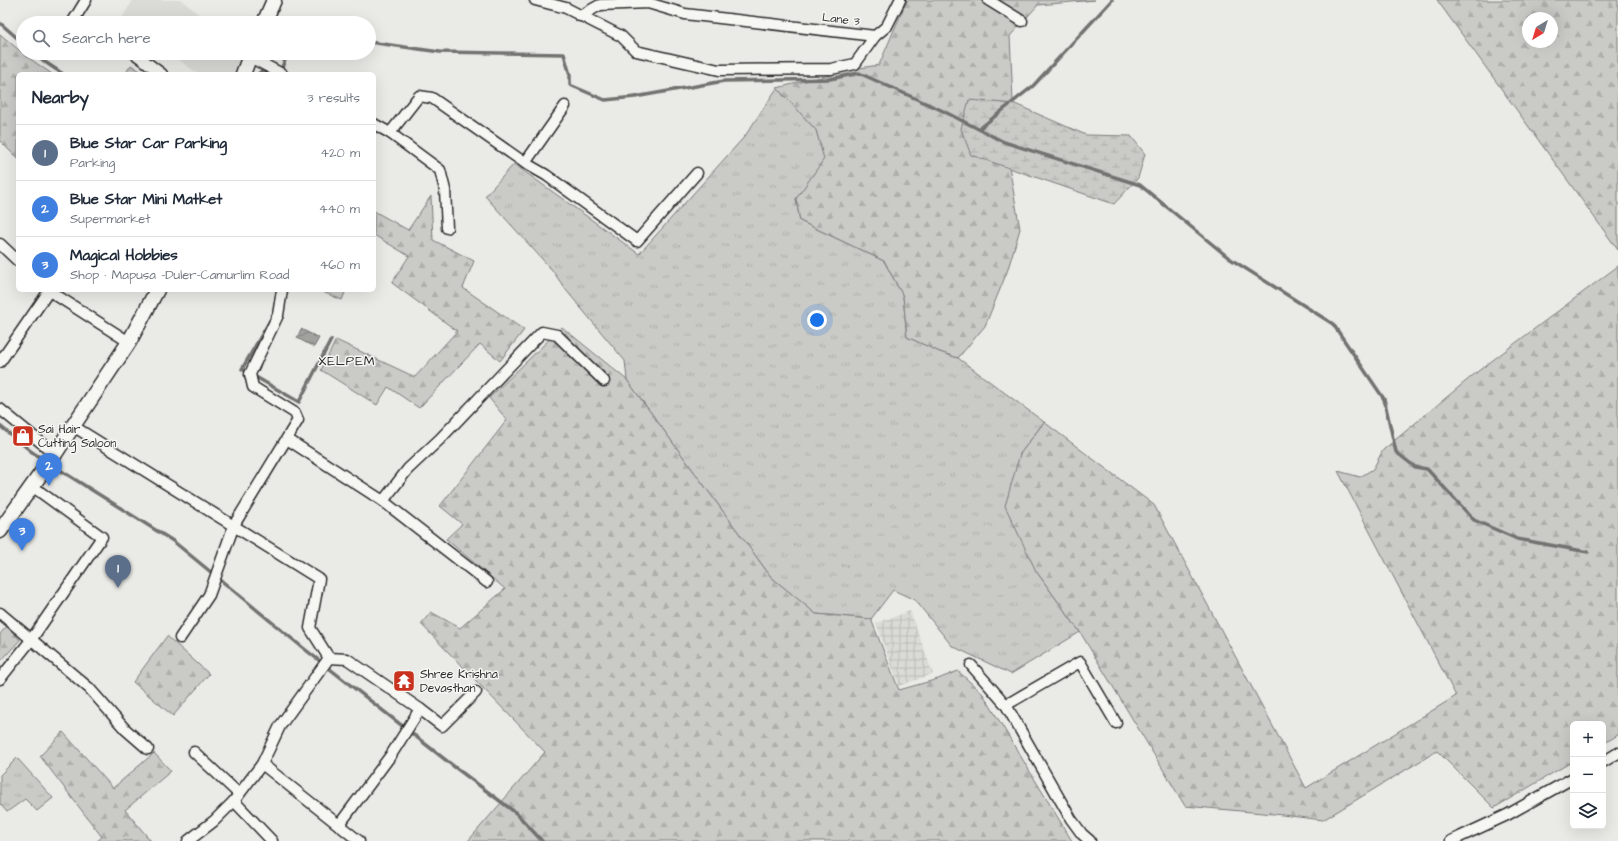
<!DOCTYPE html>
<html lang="en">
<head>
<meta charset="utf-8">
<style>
  body { margin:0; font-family:"Architects Daughter",sans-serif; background:#f6f6f7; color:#1f2937 }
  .controls { position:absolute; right:12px; bottom:12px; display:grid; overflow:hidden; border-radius:6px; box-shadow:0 4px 16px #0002 }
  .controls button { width:36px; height:36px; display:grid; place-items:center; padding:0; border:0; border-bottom:1px solid #e0e1e3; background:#fff; color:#1f2937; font:20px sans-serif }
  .compass { position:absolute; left:1522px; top:12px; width:36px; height:36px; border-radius:50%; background:#fff; box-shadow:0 4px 16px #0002; rotate:218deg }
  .you { position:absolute; left:817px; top:320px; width:14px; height:14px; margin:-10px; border:3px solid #fff; border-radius:50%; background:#1a73e8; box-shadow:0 0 0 6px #1a73e833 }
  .badge { display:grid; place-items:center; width:26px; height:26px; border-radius:50%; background:#2563eb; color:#fff; font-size:13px; font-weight:700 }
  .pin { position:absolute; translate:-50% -33px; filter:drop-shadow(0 1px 2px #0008) }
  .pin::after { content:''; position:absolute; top:21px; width:14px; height:12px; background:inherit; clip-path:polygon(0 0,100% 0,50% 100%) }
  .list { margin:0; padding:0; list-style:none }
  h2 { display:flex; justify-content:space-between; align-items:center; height:52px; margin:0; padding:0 16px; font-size:17px }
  h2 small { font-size:13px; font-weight:400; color:#747a83 }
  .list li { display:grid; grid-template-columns:26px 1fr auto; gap:12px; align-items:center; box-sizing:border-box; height:56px; padding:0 16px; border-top:1px solid #e0e1e3 }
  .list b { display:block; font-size:15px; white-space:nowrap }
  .list p { margin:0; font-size:13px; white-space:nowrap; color:#747a83 }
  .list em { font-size:13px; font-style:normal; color:#747a83 }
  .icon { flex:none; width:22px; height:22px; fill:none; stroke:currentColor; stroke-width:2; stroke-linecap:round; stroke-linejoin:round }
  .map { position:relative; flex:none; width:1618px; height:841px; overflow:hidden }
  .search { position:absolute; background:#fff; box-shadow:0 4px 16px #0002; left:16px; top:16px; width:360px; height:44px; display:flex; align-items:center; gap:10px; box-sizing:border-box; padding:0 14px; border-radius:22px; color:#747a83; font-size:15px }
  .panel { position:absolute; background:#fff; box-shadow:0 4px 16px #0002; left:16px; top:72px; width:360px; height:220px; border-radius:6px }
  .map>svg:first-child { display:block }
</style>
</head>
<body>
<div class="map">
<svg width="1618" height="841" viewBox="0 0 1618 841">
  <defs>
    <pattern id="industrial-grid" width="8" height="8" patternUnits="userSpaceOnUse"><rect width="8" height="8" fill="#dadad6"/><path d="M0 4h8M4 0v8" fill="none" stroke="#bbbbb8"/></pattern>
    <pattern id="grass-tufts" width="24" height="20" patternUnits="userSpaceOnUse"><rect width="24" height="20" fill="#cacac7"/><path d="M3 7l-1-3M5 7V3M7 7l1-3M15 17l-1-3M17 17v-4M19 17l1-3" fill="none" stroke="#aeaeab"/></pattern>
    <pattern id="forest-firs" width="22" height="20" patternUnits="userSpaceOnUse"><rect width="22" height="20" fill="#cacac7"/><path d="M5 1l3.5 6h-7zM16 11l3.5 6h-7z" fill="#aeaeab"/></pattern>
    <pattern id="wetland-marsh" width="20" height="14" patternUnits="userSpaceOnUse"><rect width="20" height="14" fill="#cacac7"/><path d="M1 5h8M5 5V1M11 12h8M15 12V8" fill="none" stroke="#aeaeab"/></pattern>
    <pattern id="water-waves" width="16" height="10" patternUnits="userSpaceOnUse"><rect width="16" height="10" fill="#a1a19e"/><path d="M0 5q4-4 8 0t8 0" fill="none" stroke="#838381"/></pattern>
  </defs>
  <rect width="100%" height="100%" fill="#eaeae6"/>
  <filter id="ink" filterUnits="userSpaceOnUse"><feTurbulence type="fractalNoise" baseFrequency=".025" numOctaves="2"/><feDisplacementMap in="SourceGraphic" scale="8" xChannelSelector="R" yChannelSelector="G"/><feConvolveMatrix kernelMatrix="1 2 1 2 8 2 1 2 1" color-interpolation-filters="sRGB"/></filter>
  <g filter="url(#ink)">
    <g fill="#dadad6">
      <path d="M133 0H181L210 23H119Z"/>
      <path d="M170 53H245L237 74H198Z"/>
    </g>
    <path fill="url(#industrial-grid)" d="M910 611 933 674 899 686 876 623Z"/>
    <g fill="url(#grass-tufts)" stroke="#7a7a79">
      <path d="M777 88 816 130 825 159 796 199 800 221 884 261 903 296 907 337 940 352 958 358 1044 422 1020 454 1036 571 1080 632 1011 674 952 646 915 600 893 590 871 619 816 614 771 577 627 380 625 361 566 290 552 270 485 196 514 164 639 254 745 136Z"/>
      <path d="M17 758 53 798 37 811 25 799 7 812 0 804V775Z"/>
    </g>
    <g fill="url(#forest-firs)" stroke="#7a7a79" fill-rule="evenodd">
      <path d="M907 0H1095L1038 5 1010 36 1014 124 1009 166 1020 229 1007 272 985 326 958 358 940 352 907 337 903 296 884 261 800 221 796 199 824 159 816 130 777 88 853 69 879 65Z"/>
      <path d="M1437 0H1618V250ZM1528 18H1552V42H1528Z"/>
      <path d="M0 34 26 56 52 74H18V159L0 141Z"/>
      <path d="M431 196 433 240 474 261 463 288 524 330 500 361 480 344 419 408 388 387 377 405 321 370 336 340 415 377 457 331 392 283 409 256 374 235V211L408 230Z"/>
      <path d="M1618 266V735L1603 744V724H1573V761L1494 808 1437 751 1323 820 1274 814 1185 806 1080 632 1036 571 1005 506 1020 454 1044 422 1154 505 1306 788 1456 696 1338 471 1360 477 1373 469 1383 450 1477 372Z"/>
      <path d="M318 290H346L342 300Z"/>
      <path d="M562 327 627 380 771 577 816 614 871 619 899 690 938 679 958 671 983 694 1072 841H468L545 752 421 624 431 612 460 628 505 589 446 539 462 524 440 506 507 420 489 398Z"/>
      <path d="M7 626 20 640 0 662V634Z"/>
      <path d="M167 636 209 674 173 716 133 682Z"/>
      <path d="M63 732 113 788 154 753 171 771 125 810 151 841H97L102 837 40 756Z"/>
    </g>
    <g fill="url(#wetland-marsh)" stroke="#7a7a79">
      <path d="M131 65 145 74H125Z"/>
      <path d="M969 100 1015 104 1086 135 1131 136 1145 154 1138 178 1114 204 971 155 961 129Z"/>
    </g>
    <path fill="url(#water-waves)" stroke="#727270" d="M301 329 319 338 314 347 297 338Z"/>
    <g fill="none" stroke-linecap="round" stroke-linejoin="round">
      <g stroke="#727270" stroke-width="3.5">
        <path d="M0 23 23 43"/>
        <path d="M369 42 440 52 564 54 570 75V85L605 100 635 97 724 81 830 79 859 73 941 110 1004 142 1140 185 1229 258 1333 324 1384 399 1396 452 1415 467 1427 469 1474 520 1517 539 1588 552"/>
        <path d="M35 53 45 62 63 74"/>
        <path d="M280 72 288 53"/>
        <path d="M258 74 262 71 270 74"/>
        <path d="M979 129 1033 86 1112 0"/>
        <path d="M272 317 242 369 299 402 331 340"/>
        <path d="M0 426 32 452 47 462"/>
        <path d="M52 465 173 541 302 647 452 765 516 813 542 841"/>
      </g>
      <g stroke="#2b2b2b" stroke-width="13">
        <g id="minor">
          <path d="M535 0 566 8 621 36 636 51 719 70 831 69 855 64 875 36 887 26 900 0"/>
          <path d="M988 0 1022 21"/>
          <path d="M580 16 600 5 648 3 685 14 875 36"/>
          <path d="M72 23 86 0"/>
          <path d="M134 53 162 74"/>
          <path d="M250 57 282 74"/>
          <path d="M374 124 390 133 440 170 445 190 447 228"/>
          <path d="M390 133 419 96 432 98 525 163 546 175 637 241 697 173"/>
          <path d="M525 163 565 106"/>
          <path d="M0 244 18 261"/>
          <path d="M48 290 129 342"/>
          <path d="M0 362 49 291"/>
          <path d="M0 409 55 454"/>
          <path d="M73 426 319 579 310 628 329 658 280 726 262 764 234 801 214 821 188 841"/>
          <path d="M287 439 383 501 487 582"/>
          <path d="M383 501 408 469 440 439 542 332 557 335 604 381"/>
          <path d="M0 613 89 688 125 729 148 749"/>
          <path d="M180 638 209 595 234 525 298 420 295 413 253 387 250 374 278 315 282 290"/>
          <path d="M329 658 347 659 420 709 442 726 476 692"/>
          <path d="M971 665 1006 705 1071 819 1082 834 1090 841"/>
          <path d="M0 679 31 640 102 537 32 486"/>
          <path d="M1006 705 1080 662 1116 723"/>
          <path d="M194 752 239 794"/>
          <path d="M1603 762 1618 753"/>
          <path d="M262 764 359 841"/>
          <path d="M234 801 272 841"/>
          <path d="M339 825 391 755 420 709"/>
          <path d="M1451 841 1507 815 1573 778"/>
        </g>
      </g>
      <g stroke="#2b2b2b" stroke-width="17">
        <g id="secondary">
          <path d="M264 23 274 0"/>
          <path d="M243 74 251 53"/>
          <path d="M0 531 55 454 73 426 129 342 157 290"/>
        </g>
      </g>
      <use href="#minor" stroke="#f6f6f2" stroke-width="10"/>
      <use href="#secondary" stroke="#f6f6f2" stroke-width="14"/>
    </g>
  </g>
  <defs>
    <g id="shop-square" transform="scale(1.15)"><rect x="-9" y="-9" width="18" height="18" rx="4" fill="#c8321e" stroke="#f6f6f2"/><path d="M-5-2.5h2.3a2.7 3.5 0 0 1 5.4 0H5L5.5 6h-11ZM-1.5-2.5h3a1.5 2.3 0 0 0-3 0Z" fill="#fff"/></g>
    <g id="temple-square" transform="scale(1.15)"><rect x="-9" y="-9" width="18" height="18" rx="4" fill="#c8321e" stroke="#f6f6f2"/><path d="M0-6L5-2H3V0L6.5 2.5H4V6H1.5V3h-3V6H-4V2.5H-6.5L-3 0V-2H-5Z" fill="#fff"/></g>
  </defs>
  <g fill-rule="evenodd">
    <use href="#shop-square" x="23" y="436"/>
    <use href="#temple-square" x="404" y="681"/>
  </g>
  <g text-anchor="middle" stroke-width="3" stroke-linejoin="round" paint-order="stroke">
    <g font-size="12" fill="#2b2b2b" stroke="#f6f6f2">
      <text transform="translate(841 19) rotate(7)" y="4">Lane 3</text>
    </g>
    <g font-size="12" fill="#2b2b2b" stroke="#f6f6f2" text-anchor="start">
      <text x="38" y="433">Sai Hair<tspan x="38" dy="14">Cutting Saloon</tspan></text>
      <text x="420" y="678">Shree Krishna<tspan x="420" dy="14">Devasthan</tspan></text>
    </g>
    <g font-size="13" letter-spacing="1" fill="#2b2b2b" stroke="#f6f6f2">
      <text x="347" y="365">XELPEM</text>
    </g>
  </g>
</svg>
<div class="controls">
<button>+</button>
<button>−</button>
<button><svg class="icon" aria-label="layers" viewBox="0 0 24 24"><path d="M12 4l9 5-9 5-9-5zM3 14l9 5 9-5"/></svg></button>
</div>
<svg class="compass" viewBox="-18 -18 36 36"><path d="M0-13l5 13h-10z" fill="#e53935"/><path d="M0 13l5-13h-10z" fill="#747a83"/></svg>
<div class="you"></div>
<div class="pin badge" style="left:118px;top:588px;background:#5c6f8a">1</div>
<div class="pin badge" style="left:49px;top:486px;background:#3f7fe0">2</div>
<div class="pin badge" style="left:22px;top:551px;background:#3f7fe0">3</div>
<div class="search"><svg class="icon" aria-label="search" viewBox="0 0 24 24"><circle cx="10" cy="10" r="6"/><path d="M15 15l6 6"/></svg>Search here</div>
<section class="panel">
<h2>Nearby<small>3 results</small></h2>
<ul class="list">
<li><span class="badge" style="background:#5c6f8a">1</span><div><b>Blue Star Car Parking</b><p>Parking</p></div><em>420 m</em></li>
<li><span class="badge" style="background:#3f7fe0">2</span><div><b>Blue Star Mini Matket</b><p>Supermarket</p></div><em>440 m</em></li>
<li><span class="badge" style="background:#3f7fe0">3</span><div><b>Magical Hobbies</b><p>Shop · Mapusa -Duler-Camurlim Road</p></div><em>460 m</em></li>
</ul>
</section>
</div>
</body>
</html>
